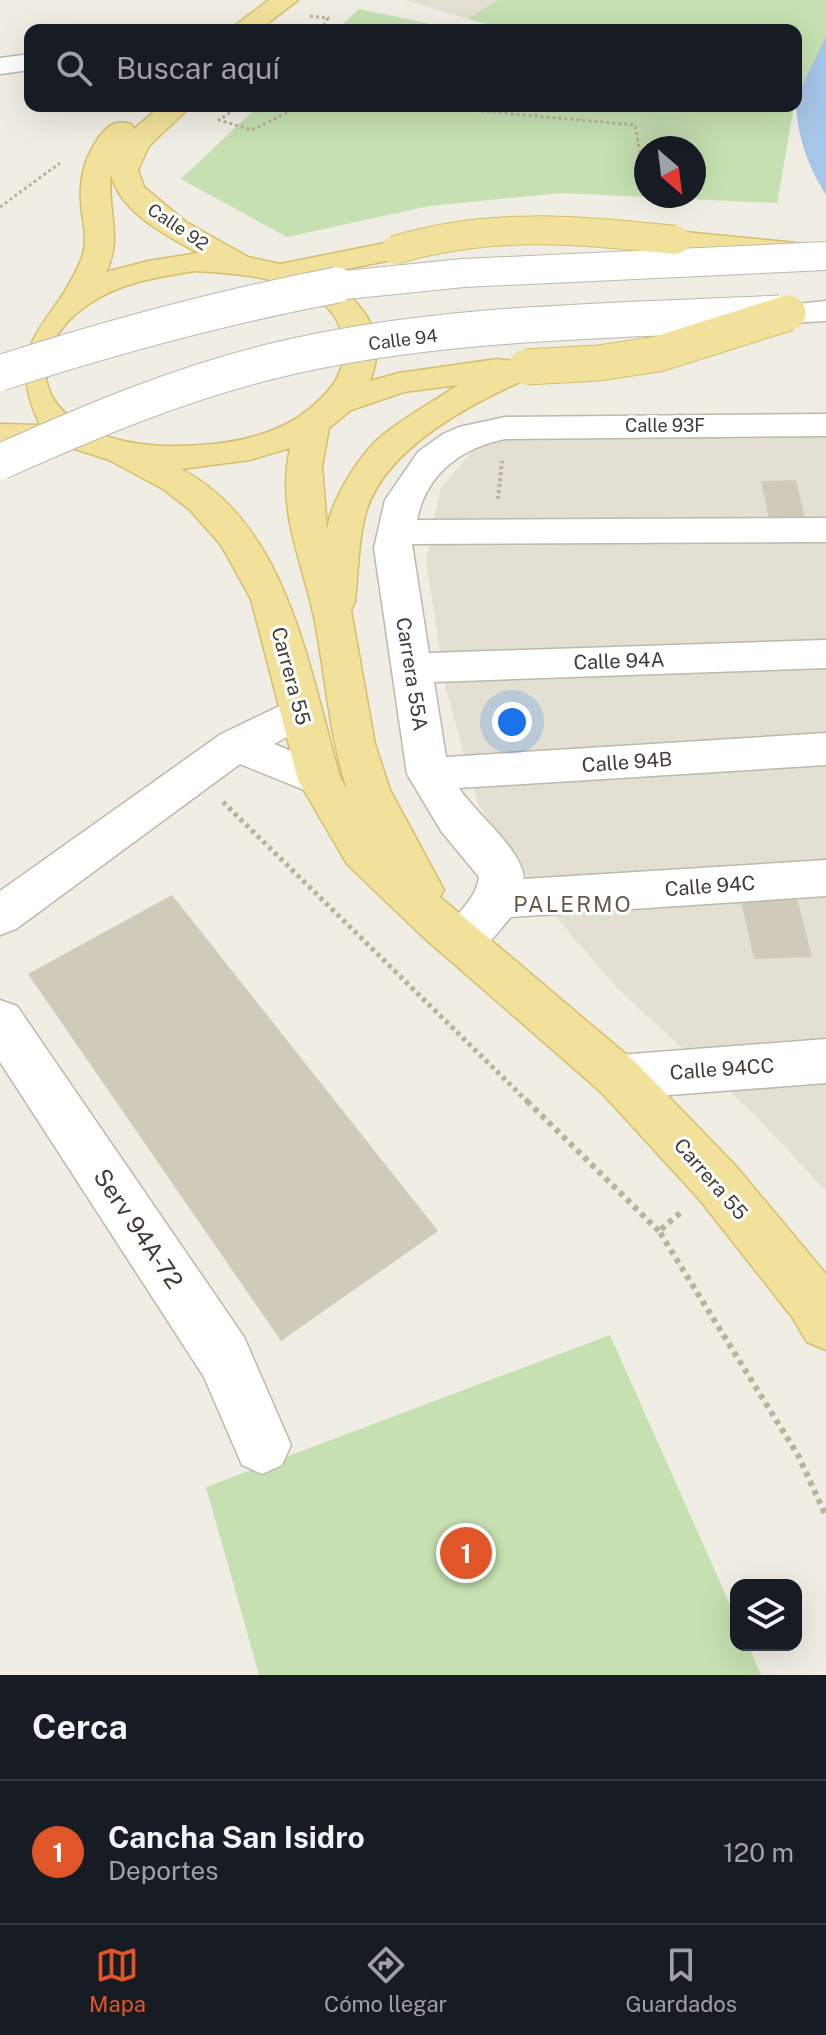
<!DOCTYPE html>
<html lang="es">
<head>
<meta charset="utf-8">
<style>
  body { margin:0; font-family:"Public Sans",sans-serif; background:#242831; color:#f1f3f6 }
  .controls { position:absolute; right:24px; bottom:24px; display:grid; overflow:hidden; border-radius:16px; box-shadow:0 8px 32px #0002 }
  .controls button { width:72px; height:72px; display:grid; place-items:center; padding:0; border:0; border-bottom:2px solid #363941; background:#171b24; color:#f1f3f6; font:40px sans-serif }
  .compass { position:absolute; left:634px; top:136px; width:72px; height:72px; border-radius:50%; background:#171b24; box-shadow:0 8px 32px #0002; rotate:152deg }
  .you { position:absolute; left:512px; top:722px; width:28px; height:28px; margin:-20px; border:6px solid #fff; border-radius:50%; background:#1a73e8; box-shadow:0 0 0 12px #1a73e833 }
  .badge { display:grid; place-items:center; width:52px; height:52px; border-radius:50%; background:#e15629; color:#fff; font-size:26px; font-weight:700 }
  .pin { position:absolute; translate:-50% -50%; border:4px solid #fff; box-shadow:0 2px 8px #0006 }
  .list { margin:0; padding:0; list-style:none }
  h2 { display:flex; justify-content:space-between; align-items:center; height:104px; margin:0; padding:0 32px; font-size:34px }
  h2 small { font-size:26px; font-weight:400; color:#9ea1a6 }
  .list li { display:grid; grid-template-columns:52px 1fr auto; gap:24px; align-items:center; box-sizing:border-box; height:144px; padding:0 32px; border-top:2px solid #363941 }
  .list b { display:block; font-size:30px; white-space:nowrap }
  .list p { margin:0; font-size:26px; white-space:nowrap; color:#9ea1a6 }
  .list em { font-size:26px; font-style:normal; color:#9ea1a6 }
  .icon { flex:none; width:44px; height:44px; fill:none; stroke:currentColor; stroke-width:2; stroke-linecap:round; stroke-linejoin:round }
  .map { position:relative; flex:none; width:826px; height:1675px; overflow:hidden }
  .search { position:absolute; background:#171b24; box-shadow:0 8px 32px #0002; left:24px; right:24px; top:24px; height:88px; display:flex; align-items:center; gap:20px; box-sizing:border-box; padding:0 28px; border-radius:16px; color:#9ea1a6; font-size:30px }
  .sheet { height:248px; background:#171b24 }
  nav { display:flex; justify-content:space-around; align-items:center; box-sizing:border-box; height:112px; border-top:2px solid #363941; background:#171b24; font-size:22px; color:#9ea1a6 }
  nav a { display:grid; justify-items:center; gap:4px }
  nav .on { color:#e15629 }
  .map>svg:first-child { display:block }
</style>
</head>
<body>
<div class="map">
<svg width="826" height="1675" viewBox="0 0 826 1675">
  <rect width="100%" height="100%" fill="#f0ede4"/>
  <g fill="#e3dfd3">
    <path d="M406 0H497L468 19Z"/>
    <path d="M826 418V1191L757 1117 617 988 555 916 478 804 446 689 426 561 440 490 471 452 497 435Z"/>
  </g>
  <g fill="#c6e0b1" fill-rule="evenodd">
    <path d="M497 0H826V36L796 98V30H511L468 19Z"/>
    <path d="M359 9 460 30H337Z"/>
    <path d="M258 106H794L777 203 562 193 429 206 287 237 181 179ZM694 148V196H646V148Z"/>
    <path d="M610 1335 736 1618V1645H748L761 1675H259L206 1487Z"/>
  </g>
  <path fill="#a6c6e7" d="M826 36V195C807 165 796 133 796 98Z"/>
  <g fill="#d0cabb">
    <path d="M796 480 805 518H769L761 481Z"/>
    <path d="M172 895 438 1231 281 1341 28 974Z"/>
    <path d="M797 898 812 957 754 959 741 901Z"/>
  </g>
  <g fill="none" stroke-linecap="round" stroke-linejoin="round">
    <g stroke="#bdb8ab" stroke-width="3">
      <g id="minor">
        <path d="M30 54V70L0 74V58Z"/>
        <path d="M826 301V321L788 323 777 320 772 313 777 306Z"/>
        <path d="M826 414V436L505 439C461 448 426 474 417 520L826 518V542L412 544 429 653 826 640V668L434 682 446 757 826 733V765L459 788C475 813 523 850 524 879L826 860V896L511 917C490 940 479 966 445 955L438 941C450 917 476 903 479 877L441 831 407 774 374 548 385 500 418 452 443 434 459 427 505 417Z"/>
        <path d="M300 696 315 700 321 711 315 722 274 744 334 768 340 780 334 792 319 796 240 764 16 929 0 935V891L221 734Z"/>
        <path d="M0 1000 17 1006 244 1337 291 1445 282 1465 262 1474 242 1465 204 1377 0 1062Z"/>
        <path d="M826 1039V1083L618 1099 601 1092 593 1077 601 1062 618 1055Z"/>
      </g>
    </g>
    <g stroke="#d5bf6d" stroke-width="3">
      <g id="major">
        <path d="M269 0H298L259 30H229Z"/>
        <path d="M161 106H191L149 146 138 170 144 187 186 222 248 257 280 264 395 241 406 243 410 250 406 257 317 275C360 295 390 332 370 381L399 373 497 359C512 363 523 356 538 360L543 367 538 374C478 400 383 446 365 516 358 543 358 574 355 602L351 610 375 744 390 790 444 890 440 897 635 1062 735 1165 826 1274V1350L807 1342 792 1317 699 1199 601 1092 421 935 347 864 298 780 251 599 221 545 190 510 163 489 109 460 72 448 0 446V424L40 425C0 340 54 327 81 260 88 242 84 230 82 212 78 184 83 158 100 136 109 124 116 120 131 124L134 129ZM111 175C121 213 166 235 198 253L148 261 106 272C123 239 107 210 111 175ZM195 271C246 274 338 279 344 344 346 374 330 392 308 410 280 433 238 443 201 445 163 448 124 446 89 429 24 397 38 336 92 302 122 282 159 277 195 271ZM458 385C434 401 407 416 384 434 360 453 331 500 327 530L322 466 329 428 351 410 404 392ZM290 448C276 512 303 561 315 622 326 680 329 732 347 790L340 777C310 673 288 524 181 469L250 460Z"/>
        <path d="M675 231 796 243 807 245 811 252 807 259 796 261 664 246 660 240 664 234Z"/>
      </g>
    </g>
    <g stroke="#bab29b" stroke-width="3" stroke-dasharray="3 3" stroke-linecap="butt">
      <path d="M310 16 328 18 321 30"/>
      <path d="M240 106 219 120 252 130 301 106"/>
      <path d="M427 106 635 125 646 188"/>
      <path d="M0 207 60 163"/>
    </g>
    <path stroke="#bab29b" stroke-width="4" stroke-dasharray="3 3" stroke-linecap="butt" d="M498 499 502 461"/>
    <path stroke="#bab29b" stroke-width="5" stroke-dasharray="4 4" stroke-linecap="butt" d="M223 802 529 1103"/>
    <g stroke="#bab29b" stroke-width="6" stroke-dasharray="5 5" stroke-linecap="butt">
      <path d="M527 1101 659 1231"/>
      <path d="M680 1213 659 1231 799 1457 826 1516"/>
    </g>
    <use href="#minor" fill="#fff" fill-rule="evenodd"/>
    <use href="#major" fill="#f2e19a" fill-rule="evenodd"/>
    <g stroke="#bdb8ab" stroke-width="30" stroke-linecap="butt">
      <path id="minor-bridge-far1" d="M326 287 463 273 826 256"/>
    </g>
    <g stroke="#bdb8ab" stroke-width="37" stroke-linecap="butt">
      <g id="minor-bridge">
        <path d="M0 373C111 337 222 307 337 285"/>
        <path d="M0 462C89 422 178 384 273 361 437 321 612 321 780 313"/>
      </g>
    </g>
    <g stroke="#d5bf6d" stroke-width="30" stroke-linecap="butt">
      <path id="major-bridge-far1" d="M395 250C490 221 578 230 675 240"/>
    </g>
    <g stroke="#d5bf6d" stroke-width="37" stroke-linecap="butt">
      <path id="major-bridge" d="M526 367 599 363 658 354 788 313"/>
    </g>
    <use href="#minor-bridge-far1" stroke="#fff" stroke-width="28"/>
    <use href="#minor-bridge" stroke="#fff" stroke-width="35"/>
    <use href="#major-bridge-far1" stroke="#f2e19a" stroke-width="28"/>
    <use href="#major-bridge" stroke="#f2e19a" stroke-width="35"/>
  </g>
  <g text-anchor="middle" stroke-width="6" stroke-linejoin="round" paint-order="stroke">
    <g font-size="18" fill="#413d35" stroke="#fff">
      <text transform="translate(178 227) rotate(34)" y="6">Calle 92</text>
      <text transform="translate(403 340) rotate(-7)" y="6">Calle 94</text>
      <text x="665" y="432">Calle 93F</text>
    </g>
    <g font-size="20" fill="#413d35" stroke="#fff">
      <text transform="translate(619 661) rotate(-2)" y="7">Calle 94A</text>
      <text transform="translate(412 674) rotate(81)" y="7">Carrera 55A</text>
      <text transform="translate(291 676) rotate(75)" y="7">Carrera 55</text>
      <text transform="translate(627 762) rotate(-4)" y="7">Calle 94B</text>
      <text transform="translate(710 886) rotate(-4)" y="7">Calle 94C</text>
      <text transform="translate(722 1069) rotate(-4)" y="7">Calle 94CC</text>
      <text transform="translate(711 1179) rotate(49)" y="7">Carrera 55</text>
    </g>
    <g font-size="22" letter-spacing="2" fill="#635c4d" stroke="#fff">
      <text x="573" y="912">PALERMO</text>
    </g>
    <g font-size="24" fill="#413d35" stroke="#fff">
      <text transform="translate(138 1229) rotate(56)" y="8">Serv 94A-72</text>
    </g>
  </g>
</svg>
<div class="controls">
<button><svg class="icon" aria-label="layers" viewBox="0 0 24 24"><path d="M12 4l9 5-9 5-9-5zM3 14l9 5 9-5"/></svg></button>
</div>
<svg class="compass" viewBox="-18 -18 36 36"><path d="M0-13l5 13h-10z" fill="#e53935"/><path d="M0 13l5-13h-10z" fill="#9ea1a6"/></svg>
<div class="you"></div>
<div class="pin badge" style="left:466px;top:1553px">1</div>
<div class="search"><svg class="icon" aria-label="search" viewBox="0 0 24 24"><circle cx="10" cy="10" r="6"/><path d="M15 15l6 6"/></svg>Buscar aquí</div>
</div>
<section class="sheet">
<h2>Cerca<small></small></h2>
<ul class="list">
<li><span class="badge">1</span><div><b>Cancha San Isidro</b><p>Deportes</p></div><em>120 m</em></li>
</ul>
</section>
<nav>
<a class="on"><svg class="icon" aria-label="map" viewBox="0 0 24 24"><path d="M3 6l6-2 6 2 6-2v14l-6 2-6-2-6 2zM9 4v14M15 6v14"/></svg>Mapa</a>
<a><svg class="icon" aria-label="directions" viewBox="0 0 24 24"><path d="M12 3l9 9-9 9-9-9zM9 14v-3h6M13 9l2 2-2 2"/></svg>Cómo llegar</a>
<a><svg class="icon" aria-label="saved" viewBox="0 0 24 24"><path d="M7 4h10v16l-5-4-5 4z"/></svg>Guardados</a>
</nav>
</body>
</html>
